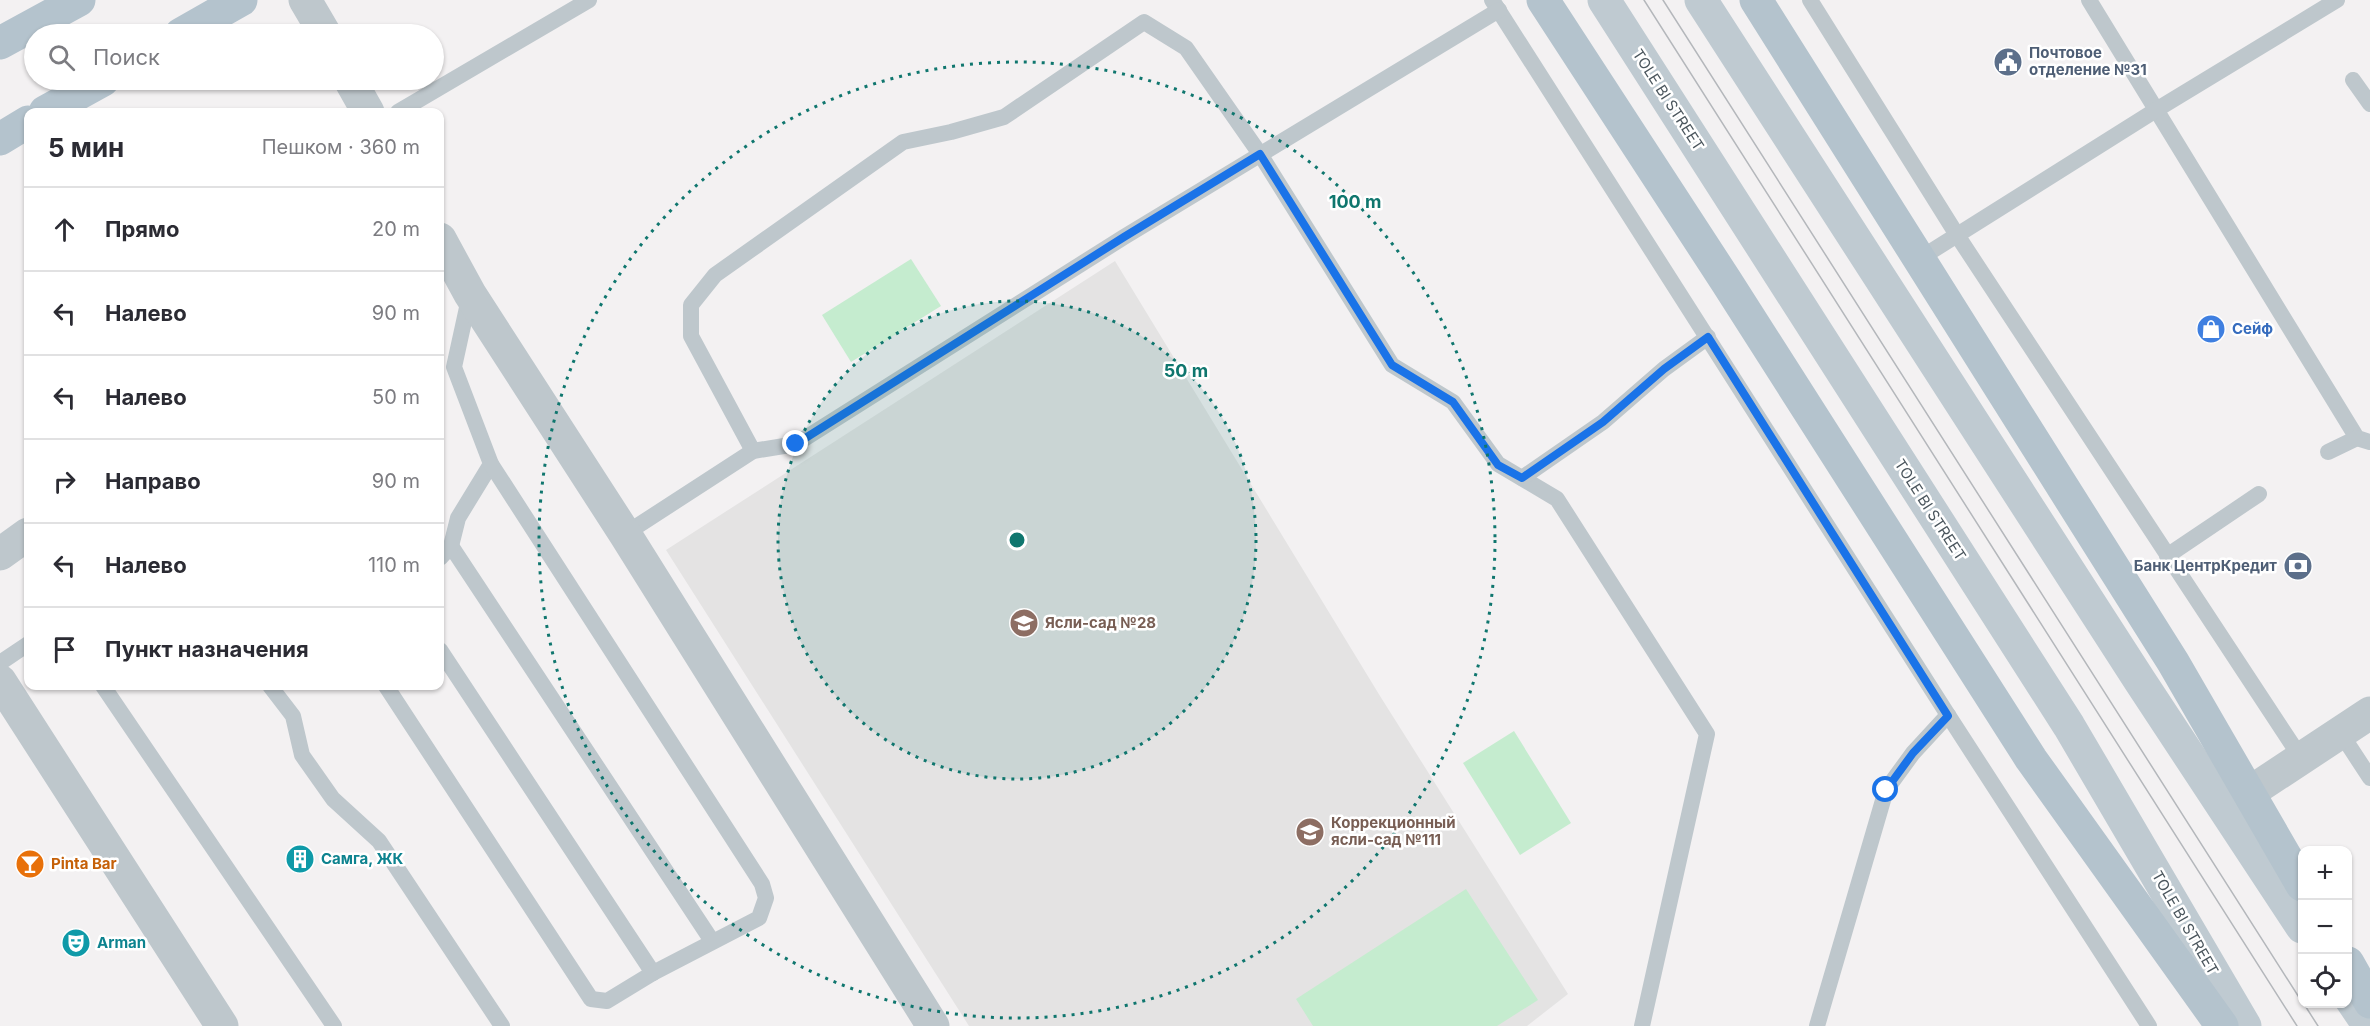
<!DOCTYPE html>
<html lang="ru">
<head>
<meta charset="utf-8">
<style>
  body { margin:0; font-family:Inter,sans-serif; background:#f7f7f7; color:#2b2b33 }
  .controls { position:absolute; right:18px; bottom:18px; display:grid; overflow:hidden; border-radius:12px; box-shadow:0 2px 4px #0004 }
  .controls button { width:54px; height:54px; display:grid; place-items:center; padding:0; border:0; border-bottom:2px solid #e1e1e2; background:#fff; color:#2b2b33; font:30px sans-serif }
  .stop { position:absolute; width:18px; height:18px; margin:-14px; border:4px solid #1a73e8; border-radius:50%; background:#fff }
  .stop.end { background:#1a73e8; border-color:#fff; box-shadow:0 2px 6px #0008 }
  .list { margin:0; padding:0; list-style:none }
  h2 { display:flex; justify-content:space-between; align-items:center; height:78px; margin:0; padding:0 24px; font-size:26px }
  h2 small { font-size:20px; font-weight:400; color:#7c7c81 }
  .list li { display:grid; grid-template-columns:39px 1fr auto; gap:18px; align-items:center; box-sizing:border-box; height:84px; padding:0 24px; border-top:2px solid #e1e1e2 }
  .list b { display:block; font-size:22px; white-space:nowrap }
  .list em { font-size:20px; font-style:normal; color:#7c7c81 }
  .icon { flex:none; width:33px; height:33px; fill:none; stroke:currentColor; stroke-width:2; stroke-linecap:round; stroke-linejoin:round }
  .map { position:relative; flex:none; width:2370px; height:1026px; overflow:hidden }
  .search { position:absolute; background:#fff; box-shadow:0 2px 4px #0004; left:24px; top:24px; width:420px; height:66px; display:flex; align-items:center; gap:15px; box-sizing:border-box; padding:0 21px; border-radius:33px; color:#7c7c81; font-size:22px }
  .panel { position:absolute; background:#fff; box-shadow:0 2px 4px #0004; left:24px; top:108px; width:420px; height:582px; border-radius:12px }
  .map>svg:first-child { display:block }
</style>
</head>
<body>
<div class="map">
<svg width="2370" height="1026" viewBox="0 0 2370 1026">
  <rect width="100%" height="100%" fill="#f3f1f2"/>
  <path fill="#e4e3e3" d="M1115 261 1380 696 1568 994 1527 1026H969L666 550Z"/>
  <g fill="#c5eccf">
    <path d="M911 259 941 306 851 362 822 315Z"/>
    <path d="M1514 731 1571 823 1520 855 1463 763Z"/>
    <path d="M1466 889 1538 1000 1497 1026H1313L1296 999Z"/>
  </g>
  <g fill="none" stroke-linecap="round" stroke-linejoin="round">
    <g stroke="#bec7cc" stroke-width="16">
      <path d="M1492 0 1948 715 2149 1026"/>
      <path d="M1810 0 1957 235 2301 758"/>
      <path d="M2089 0 2357 438 2370 442"/>
      <path d="M2353 80 2370 104"/>
      <path d="M398 112 589 0"/>
      <path d="M1919 259 2156 110 2337 0"/>
      <path d="M753 451 691 336V305L715 275 903 142 951 132 1004 117 1144 22 1186 48 1260 154 1392 365 1453 402 1498 464 1557 499 1707 734 1642 1026"/>
      <path d="M2328 452 2357 438"/>
      <path d="M1522 478 1603 422 1664 369 1708 337"/>
      <path d="M625 534 753 451 796 444 1124 237 1499 10"/>
      <path d="M451 546 712 941"/>
      <path d="M2167 556 2259 494"/>
      <path d="M440 558 451 546 458 518 491 464 454 367 470 294"/>
      <path d="M440 650 653 973"/>
      <path d="M0 663 28 644"/>
      <path d="M103 686 334 1026"/>
      <path d="M270 686 293 716 302 755 333 799 379 841 502 1026"/>
      <path d="M386 686 591 999 607 1001 653 973 759 918 766 898 762 884 491 464"/>
      <path d="M2340 732 2370 778"/>
      <path d="M1817 1026 1886 790 1913 753 1948 715"/>
    </g>
    <g stroke="#bec7cc" stroke-width="33">
      <path d="M305 0 325 34"/>
      <path d="M350 80 368 112"/>
      <path d="M440 239 470 294 625 534 933 1026"/>
      <path d="M0 554 28 534"/>
      <path d="M0 681 222 1026"/>
      <path d="M2226 808 2370 713"/>
    </g>
    <g stroke="#bfcad1" stroke-width="33">
      <path d="M1604 0 2069 726 2245 1026"/>
      <path d="M1701 0 2140 681 2302 927"/>
      <path d="M2348 995 2369 1026"/>
    </g>
    <g stroke="#b4c3cd" stroke-width="33">
      <path d="M1543 0 1726 281 2031 759 2222 1026"/>
      <path d="M1756 0 2173 662 2302 885"/>
      <path d="M181 34 241 0"/>
      <path d="M0 43 79 0"/>
      <path d="M45 112 103 80"/>
      <path d="M0 139 28 122"/>
      <path d="M2348 963 2370 1002"/>
    </g>
    <g stroke="#b4b7bb" stroke-width="1.5">
      <path d="M1644 0 2297 1026"/>
      <path d="M1663 0 2302 1002"/>
      <path d="M2304 1004 2318 1026"/>
    </g>
  </g>
  <g fill="none" stroke-linecap="round" stroke-linejoin="round">
    <path stroke="#1a73e8" stroke-width="8" d="M796 444 1124 237 1260 154 1392 365 1453 402 1498 465 1522 478 1603 422 1664 369 1708 337 1948 716 1913 753 1886 790"/>
  </g>
  <circle cx="1017" cy="540" r="239" fill="#0f766e" fill-opacity=".12"/>
  <g fill="none" stroke="#0f766e" stroke-width="3" stroke-dasharray="3 6">
    <circle cx="1017" cy="540" r="239"/>
    <circle cx="1017" cy="540" r="478"/>
  </g>
  <defs>
    <g id="civic-disc" transform="scale(1.5)"><circle r="9.5" fill="#5c6f8a" stroke="#fff"/><path d="M-.6-6.5H3V-4.5H.6V-3L4-1V1h2V6H-6V1h2V-1L-.6-3ZM-1.2 2.5V6h2.4V2.5Z" fill="#fff"/></g>
    <g id="shop-disc" transform="scale(1.5)"><circle r="9.5" fill="#3f7fe0" stroke="#fff"/><path d="M-5-2.5h2.3a2.7 3.5 0 0 1 5.4 0H5L5.5 6h-11ZM-1.5-2.5h3a1.5 2.3 0 0 0-3 0Z" fill="#fff"/></g>
    <g id="bank-disc" transform="scale(1.5)"><circle r="9.5" fill="#5c6f8a" stroke="#fff"/><path d="M-6-4H6V4H-6ZM0-2.3a2.3 2.3 0 1 0 0 4.6a2.3 2.3 0 1 0 0-4.6Z" fill="#fff"/></g>
    <g id="school-disc" transform="scale(1.5)"><circle r="9.5" fill="#8d6e63" stroke="#fff"/><path d="M0-5L7-2L0 1L-7-2ZM-4 1L0 2.5L4 1V4Q0 6-4 4Z" fill="#fff"/></g>
    <g id="building-disc" transform="scale(1.5)"><circle r="9.5" fill="#0f9aa8" stroke="#fff"/><path d="M-4-6H4V6H1V3H-1V6H-4ZM-2.5-4.3h1.7v1.8h-1.7ZM.8-4.3h1.7v1.8H.8ZM-2.5-1h1.7V.8h-1.7ZM.8-1h1.7V.8H.8Z" fill="#fff"/></g>
    <g id="bar-disc" transform="scale(1.5)"><circle r="9.5" fill="#e8710a" stroke="#fff"/><path d="M-6-5H6L.8 .8V4.5H3.5V6h-7V4.5H-.8V.8Z" fill="#fff"/></g>
    <g id="theatre-disc" transform="scale(1.5)"><circle r="9.5" fill="#0f9aa8" stroke="#fff"/><path d="M-5-5.5Q0-4 5-5.5V0Q5 5 0 6Q-5 5-5 0ZM-3.3-2.5H-1v1.5H-3.3ZM1-2.5H3.3v1.5H1ZM-2.8 1Q0 5.5 2.8 1Z" fill="#fff"/></g>
  </defs>
  <g fill-rule="evenodd">
    <use href="#civic-disc" x="2008" y="62"/>
    <use href="#shop-disc" x="2211" y="329"/>
    <use href="#bank-disc" x="2298" y="566"/>
    <use href="#school-disc" x="1024" y="623"/>
    <use href="#school-disc" x="1310" y="832"/>
    <use href="#building-disc" x="300" y="859"/>
    <use href="#bar-disc" x="30" y="864"/>
    <use href="#theatre-disc" x="76" y="943"/>
  </g>
  <g text-anchor="middle" stroke-width="5" stroke-linejoin="round" paint-order="stroke">
    <g font-size="15" font-weight="bold" fill="#4e5e75" stroke="#fff" text-anchor="start">
      <text x="2029" y="58">Почтовое<tspan x="2029" dy="17">отделение №31</tspan></text>
      <text x="2277" y="571" text-anchor="end">Банк ЦентрКредит</text>
    </g>
    <g font-size="15" fill="#4b565d" stroke="#fff">
      <text transform="translate(1668 100) rotate(57)" y="5">TOLE BI STREET</text>
      <text transform="translate(1930 510) rotate(57)" y="5">TOLE BI STREET</text>
      <text transform="translate(2185 923) rotate(60)" y="5">TOLE BI STREET</text>
    </g>
    <g font-size="15" font-weight="bold" fill="#366cbe" stroke="#fff" text-anchor="start">
      <text x="2232" y="334">Сейф</text>
    </g>
    <g font-size="15" font-weight="bold" fill="#785e54" stroke="#fff" text-anchor="start">
      <text x="1045" y="628">Ясли-сад №28</text>
      <text x="1331" y="828">Коррекционный<tspan x="1331" dy="17">ясли-сад №111</tspan></text>
    </g>
    <g font-size="15" font-weight="bold" fill="#0d838f" stroke="#fff" text-anchor="start">
      <text x="321" y="864">Самга, ЖК</text>
      <text x="97" y="948">Arman</text>
    </g>
    <g font-size="15" font-weight="bold" fill="#c56008" stroke="#fff" text-anchor="start">
      <text x="51" y="869">Pinta Bar</text>
    </g>
  </g>
  <circle cx="1017" cy="540" r="9" fill="#0f766e" stroke="#fff" stroke-width="3"/>
  <g font-size="18" text-anchor="middle" font-weight="bold" fill="#0f766e" stroke="#fff" stroke-width="5" stroke-linejoin="round" paint-order="stroke">
    <text x="1355" y="208">100 m</text>
    <text x="1186" y="377">50 m</text>
  </g>
</svg>
<div class="controls">
<button>+</button>
<button>−</button>
<button><svg class="icon" aria-label="locate" viewBox="0 0 24 24"><circle cx="12" cy="12" r="6"/><path d="M12 2v4M12 18v4M2 12h4M18 12h4"/></svg></button>
</div>
<div class="stop" style="left:1886px;top:790px"></div>
<div class="stop end" style="left:796px;top:444px"></div>
<div class="search"><svg class="icon" aria-label="search" viewBox="0 0 24 24"><circle cx="10" cy="10" r="6"/><path d="M15 15l6 6"/></svg>Поиск</div>
<section class="panel">
<h2>5 мин<small>Пешком · 360 m</small></h2>
<ul class="list">
<li><svg class="icon" aria-label="ahead" viewBox="0 0 24 24"><path d="M12 20V5M6 11l6-6 6 6"/></svg><div><b>Прямо</b></div><em>20 m</em></li>
<li><svg class="icon" aria-label="left" viewBox="0 0 24 24"><path d="M17 20v-9H6M10 6l-5 5 5 5"/></svg><div><b>Налево</b></div><em>90 m</em></li>
<li><svg class="icon" aria-label="left" viewBox="0 0 24 24"><path d="M17 20v-9H6M10 6l-5 5 5 5"/></svg><div><b>Налево</b></div><em>50 m</em></li>
<li><svg class="icon" aria-label="right" viewBox="0 0 24 24"><path d="M7 20v-9h11M14 6l5 5-5 5"/></svg><div><b>Направо</b></div><em>90 m</em></li>
<li><svg class="icon" aria-label="left" viewBox="0 0 24 24"><path d="M17 20v-9H6M10 6l-5 5 5 5"/></svg><div><b>Налево</b></div><em>110 m</em></li>
<li><svg class="icon" aria-label="arrive" viewBox="0 0 24 24"><path d="M6 21V4h12l-3 4 3 4H6"/></svg><div><b>Пункт назначения</b></div></li>
</ul>
</section>
</div>
</body>
</html>
